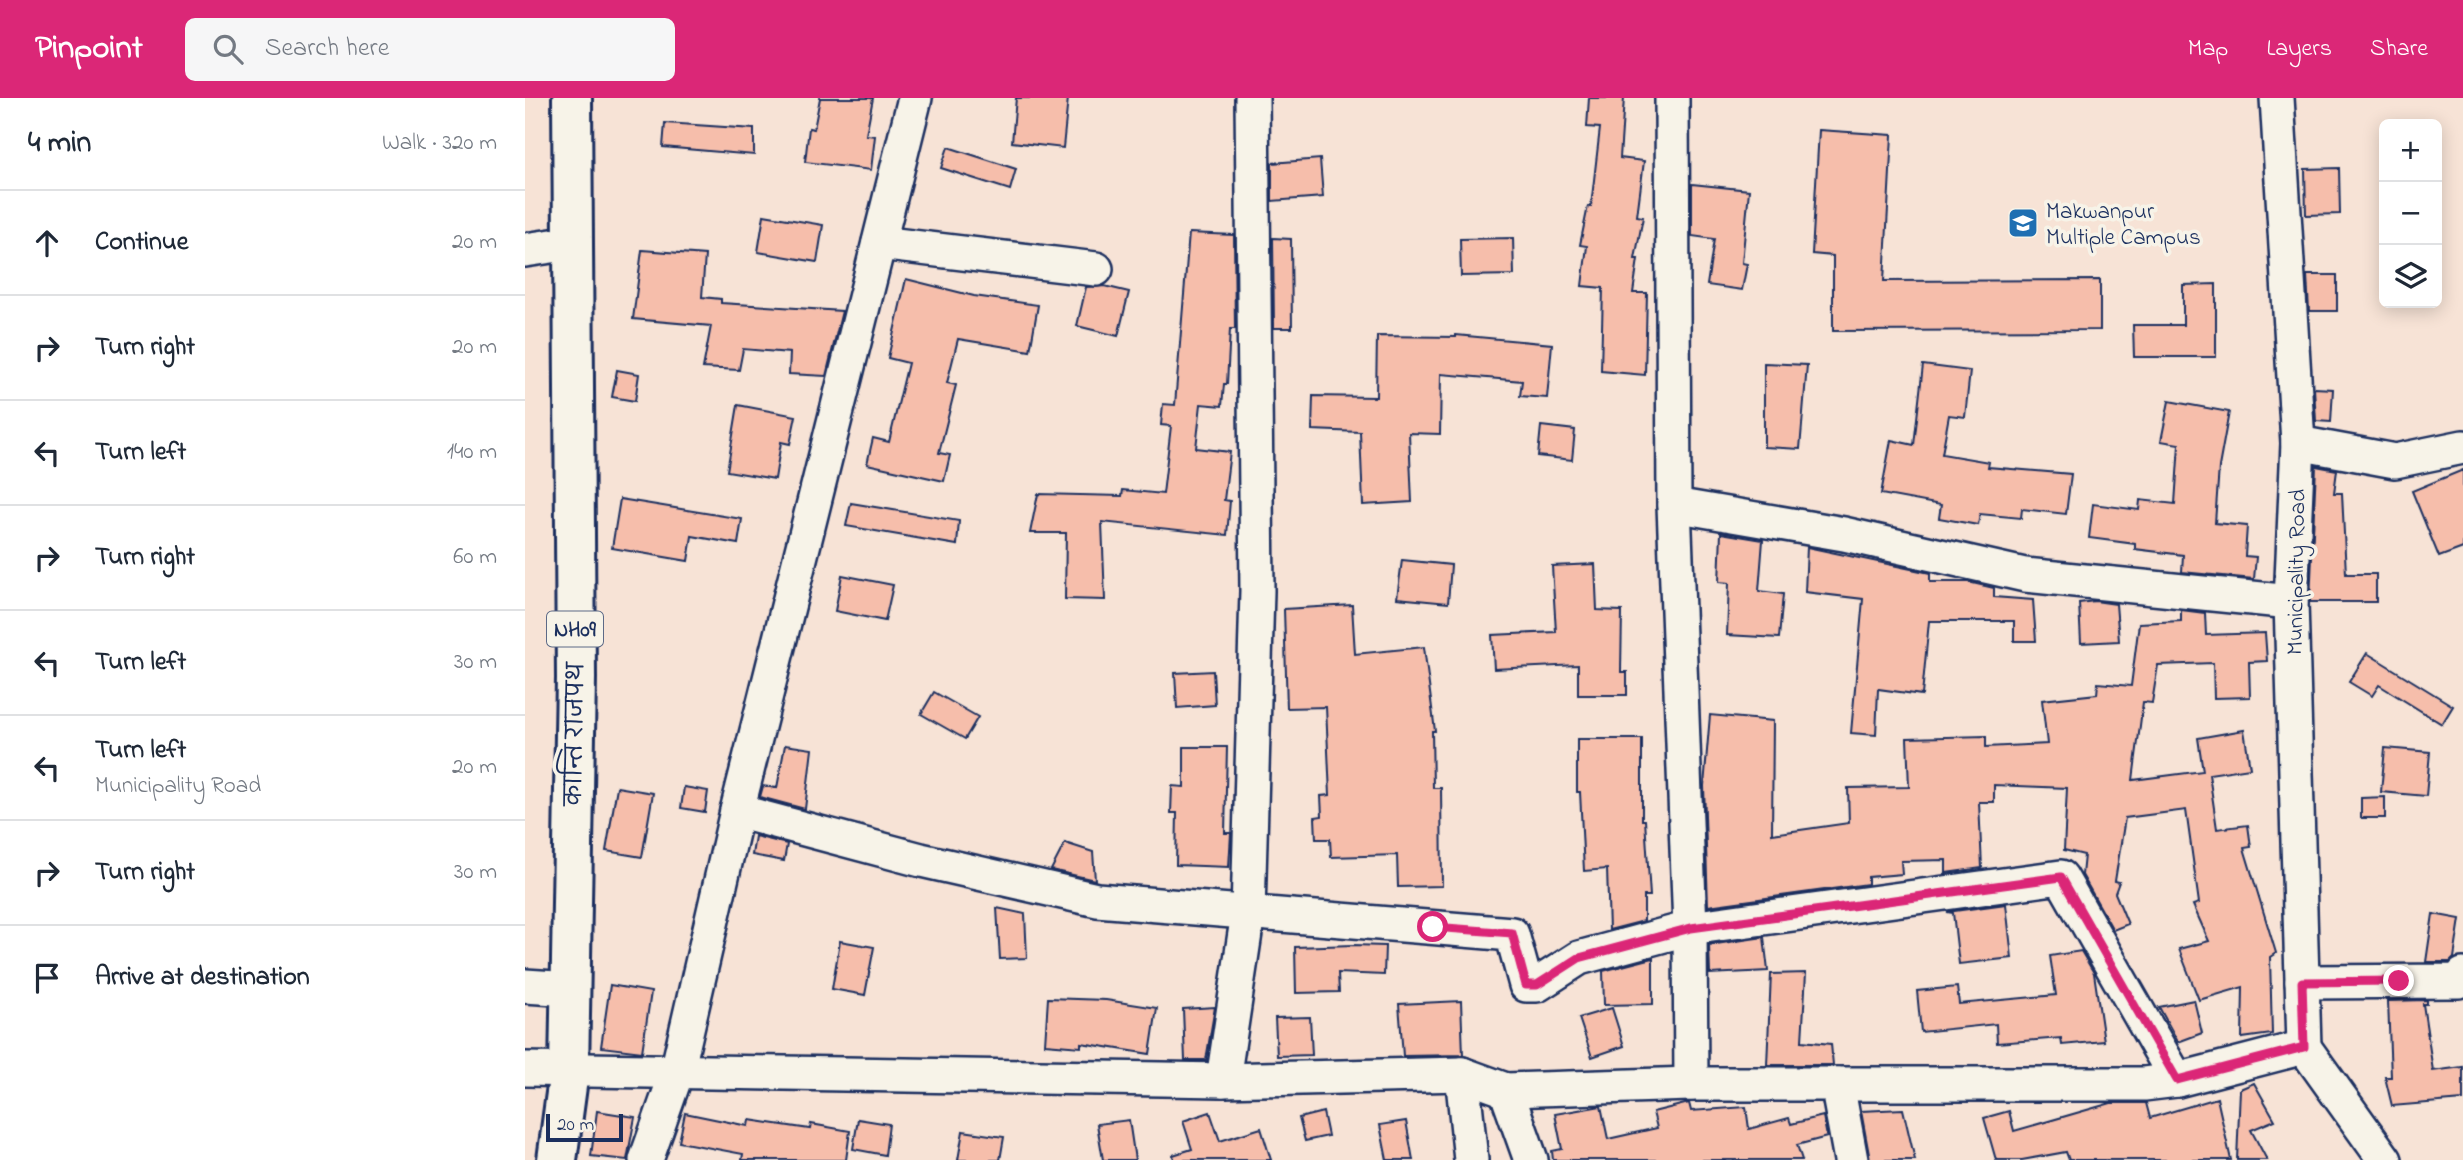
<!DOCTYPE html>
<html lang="en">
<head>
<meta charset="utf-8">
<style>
  body { margin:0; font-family:"Indie Flower","Playpen Sans Deva",sans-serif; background:#f6f6f7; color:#1f2937 }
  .controls { position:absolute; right:21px; top:21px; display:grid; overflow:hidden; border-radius:10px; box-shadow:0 4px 18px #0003 }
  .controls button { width:63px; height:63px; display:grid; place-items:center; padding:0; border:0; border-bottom:2px solid #e0e1e3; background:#fff; color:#1f2937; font:35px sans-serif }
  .scale { position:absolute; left:21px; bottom:18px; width:77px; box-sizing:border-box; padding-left:7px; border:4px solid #1b2f5e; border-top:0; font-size:19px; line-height:24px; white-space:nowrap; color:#1b2f5e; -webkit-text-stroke:5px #f7f3e8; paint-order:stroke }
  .stop { position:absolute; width:21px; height:21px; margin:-16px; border:5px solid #db2777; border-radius:50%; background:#fff }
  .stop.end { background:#db2777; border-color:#fff; box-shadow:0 2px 7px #0008 }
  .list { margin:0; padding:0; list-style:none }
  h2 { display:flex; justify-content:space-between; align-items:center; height:91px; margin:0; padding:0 28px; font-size:30px }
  h2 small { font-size:23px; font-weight:400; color:#747a83 }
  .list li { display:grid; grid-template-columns:46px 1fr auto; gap:21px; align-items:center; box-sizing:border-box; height:105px; padding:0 28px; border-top:2px solid #e0e1e3 }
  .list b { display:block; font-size:26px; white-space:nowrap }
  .list p { margin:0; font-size:23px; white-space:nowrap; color:#747a83 }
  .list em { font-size:23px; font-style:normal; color:#747a83 }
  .icon { flex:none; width:38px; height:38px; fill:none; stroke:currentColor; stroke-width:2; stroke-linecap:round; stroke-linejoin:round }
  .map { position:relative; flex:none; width:1938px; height:1062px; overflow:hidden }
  header { display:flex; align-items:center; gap:42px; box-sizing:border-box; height:98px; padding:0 35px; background:#db2777; color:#fff }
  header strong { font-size:33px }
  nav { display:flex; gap:38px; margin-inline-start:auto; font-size:24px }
  .search { width:490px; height:63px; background:#f6f6f7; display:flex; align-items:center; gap:18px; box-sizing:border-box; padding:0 24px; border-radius:10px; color:#747a83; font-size:26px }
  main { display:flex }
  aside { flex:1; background:#fff }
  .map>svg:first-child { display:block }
</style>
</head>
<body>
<header>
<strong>Pinpoint</strong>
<div class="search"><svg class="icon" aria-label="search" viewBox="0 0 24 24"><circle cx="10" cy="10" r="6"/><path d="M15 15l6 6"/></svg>Search here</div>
<nav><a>Map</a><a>Layers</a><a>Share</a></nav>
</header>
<main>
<aside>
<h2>4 min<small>Walk · 320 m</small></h2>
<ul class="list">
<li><svg class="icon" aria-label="ahead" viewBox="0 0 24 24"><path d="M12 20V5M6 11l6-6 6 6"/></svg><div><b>Continue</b></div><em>20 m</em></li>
<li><svg class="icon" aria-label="right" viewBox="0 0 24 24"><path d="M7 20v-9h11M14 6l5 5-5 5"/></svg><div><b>Turn right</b></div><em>20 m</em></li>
<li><svg class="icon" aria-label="left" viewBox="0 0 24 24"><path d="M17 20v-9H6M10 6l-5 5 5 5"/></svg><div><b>Turn left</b></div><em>140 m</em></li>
<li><svg class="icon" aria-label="right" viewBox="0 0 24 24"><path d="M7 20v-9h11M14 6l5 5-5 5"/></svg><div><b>Turn right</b></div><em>60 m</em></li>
<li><svg class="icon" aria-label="left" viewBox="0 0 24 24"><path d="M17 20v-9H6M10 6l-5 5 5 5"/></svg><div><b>Turn left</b></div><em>30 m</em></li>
<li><svg class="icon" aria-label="left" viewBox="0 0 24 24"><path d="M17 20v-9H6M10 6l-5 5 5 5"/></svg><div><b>Turn left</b><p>Municipality Road</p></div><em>20 m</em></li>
<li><svg class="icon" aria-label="right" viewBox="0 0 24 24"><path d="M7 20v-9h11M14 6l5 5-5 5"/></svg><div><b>Turn right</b></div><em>30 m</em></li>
<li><svg class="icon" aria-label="arrive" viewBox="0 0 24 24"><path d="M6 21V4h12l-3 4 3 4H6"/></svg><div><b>Arrive at destination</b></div></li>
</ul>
</aside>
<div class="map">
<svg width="1938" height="1062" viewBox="0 0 1938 1062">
  <rect width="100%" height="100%" fill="#f7e3d6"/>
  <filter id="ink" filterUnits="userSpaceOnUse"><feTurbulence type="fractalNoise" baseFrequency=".0143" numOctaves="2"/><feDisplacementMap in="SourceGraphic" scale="14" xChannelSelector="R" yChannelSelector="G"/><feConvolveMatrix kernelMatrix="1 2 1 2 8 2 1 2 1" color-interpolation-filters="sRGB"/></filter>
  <g filter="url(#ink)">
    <g fill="#f6beab" stroke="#1b2f5e" stroke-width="2">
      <path d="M295 0H348L341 37 350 38 346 72 280 64 284 30 289 31Z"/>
      <path d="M491 0H543L538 50 487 44Z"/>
      <path d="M1064 0H1099L1095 60 1119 63 1112 118 1118 119 1110 161H1113L1108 195H1122L1120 277 1076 273 1078 190 1057 188 1062 148 1055 147 1063 108H1066L1075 30 1062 29Z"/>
      <path d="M140 25 229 31V57L138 49Z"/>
      <path d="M1294 32 1367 37 1359 183 1575 182V232L1308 233V158L1287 156Z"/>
      <path d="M423 49 491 71 485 92 416 70Z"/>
      <path d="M795 61 798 99 747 103V65Z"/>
      <path d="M1814 70 1815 116 1781 117 1780 71Z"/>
      <path d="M1167 86 1224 92 1217 165 1222 166 1217 192 1182 187 1189 141 1167 138Z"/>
      <path d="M239 117 298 127 292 164 233 154Z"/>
      <path d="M664 135 709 137 710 231H705L702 286H699L697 308 676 306 671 350 705 354 699 402 705 403 702 437 577 424 580 502 540 501 541 435H505L513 396 597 398 598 392 638 396 646 328 636 327 638 306 650 307Z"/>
      <path d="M748 140 766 141 767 230H749Z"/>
      <path d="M988 140 989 177 936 178 935 141Z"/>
      <path d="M117 152 180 157 177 199 196 201V205L317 213 301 278 264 276 265 255 218 251 214 272 178 270 186 228 108 221Z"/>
      <path d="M1782 177H1812V213H1784Z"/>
      <path d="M381 181 449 198 513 207 505 253 433 241 422 285 431 287 414 355 425 357 419 383 342 366 348 340 364 344 383 265 363 260Z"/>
      <path d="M1691 186V259H1609L1608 227H1658V187Z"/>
      <path d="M579 188 604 194 593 238 552 228 561 189Z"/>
      <path d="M931 237 1027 246 1022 300 995 298 997 283 916 276 915 336 884 335 887 404 838 407 835 334 787 332 788 298 851 299 852 238 931 239Z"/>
      <path d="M1239 265 1282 267 1275 351 1239 349Z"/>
      <path d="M1398 267 1445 273 1440 319 1424 317 1417 356 1464 364 1463 369 1546 376 1541 416 1497 411 1496 420 1455 416 1453 427 1414 420 1416 407 1356 396 1366 342 1389 347Z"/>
      <path d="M92 272 114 276 110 303 87 299Z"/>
      <path d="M1789 290 1808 291 1806 324 1791 323Z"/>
      <path d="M1644 303 1704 314 1694 369 1690 425 1722 428 1720 458 1731 459 1729 481 1657 474 1658 457 1610 451V446L1564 440 1568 406 1614 412 1615 402 1650 406 1654 346 1636 343Z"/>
      <path d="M213 307 271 318 265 346 256 344 250 381 202 373Z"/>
      <path d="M1016 328 1050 332 1047 362 1013 358Z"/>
      <path d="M1791 368 1812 372 1809 395H1817L1821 476H1851V504H1785Z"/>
      <path d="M1938 372V450L1914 459 1887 393Z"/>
      <path d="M95 401 217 421 213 446 167 438 163 463 87 450Z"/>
      <path d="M326 405 434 423 432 447 321 428Z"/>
      <path d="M1196 435 1238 442 1234 493 1258 496 1254 540 1202 537 1204 485 1194 484Z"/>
      <path d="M1282 449 1405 475V484H1443L1469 490V499L1508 502 1511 543H1489V523H1404L1397 597 1353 591 1351 637 1326 635 1338 501 1280 494Z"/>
      <path d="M877 462 926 467 923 505 872 500Z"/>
      <path d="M1070 466 1072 512 1097 513 1096 574H1102V597H1053V567L969 571 967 537 1031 534 1027 468Z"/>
      <path d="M317 477 368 487 360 523 310 513Z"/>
      <path d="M1570 503 1591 506 1594 543 1556 545 1554 505Z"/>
      <path d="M827 507 830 556 899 549 910 633H907L908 690H916L917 788 873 789 872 757 806 759 805 741H791L790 719 797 718 796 698 805 697 801 609 762 610 759 511Z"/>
      <path d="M1656 512 1680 515 1681 537 1740 535 1742 563 1724 564 1725 599 1689 600 1688 565 1633 567 1627 605 1618 604 1608 682 1678 673 1673 640 1719 632 1725 670 1684 676 1692 731 1723 727 1726 749 1719 750 1751 855 1745 859 1747 936 1717 940 1718 889 1674 902 1654 851 1684 843 1668 807 1674 805 1661 712 1600 720 1590 783 1594 784 1590 795 1603 826 1588 832 1557 777 1559 757 1539 752 1542 690 1469 687V704H1454L1457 770 1421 775V762L1376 763 1377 776 1343 779V786L1183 808 1179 688 1185 617 1248 623 1247 736 1324 725 1323 690 1384 689 1382 640 1461 638V649L1522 646 1517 602 1572 596 1573 585 1606 588 1614 525 1656 523Z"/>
      <path d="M1842 555 1928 608 1917 626 1854 587 1847 598 1824 584Z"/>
      <path d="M688 573 690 607 652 610 650 575Z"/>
      <path d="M409 594 453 619 440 641 396 616Z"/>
      <path d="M1052 641H1117V722H1120L1125 798H1119V823L1084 832 1082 771 1059 773 1055 694H1052Z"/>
      <path d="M260 647 287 651 280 711 235 699 238 688 252 690Z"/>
      <path d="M659 649H702L700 735H706L704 769 651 767 652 715H646L647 688 659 689Z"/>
      <path d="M1860 650 1905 654 1901 698 1856 694Z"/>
      <path d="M92 689 128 695 117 759 81 753Z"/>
      <path d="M159 689 183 693 180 714 156 710Z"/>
      <path d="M1860 699V720H1836V700Z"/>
      <path d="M230 738 262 746 259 763 227 757Z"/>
      <path d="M540 745 568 754 570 782 526 772Z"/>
      <path d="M1481 806 1487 860 1434 866 1428 815 1422 814Z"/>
      <path d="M472 810 500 816 502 860 475 861Z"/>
      <path d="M1908 816 1935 821 1929 860 1925 864H1901Z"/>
      <path d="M1239 839 1243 873 1185 876 1184 847Z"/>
      <path d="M315 843 349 849 340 897 307 891Z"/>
      <path d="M828 847 860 848 859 877 813 875 814 894 771 895 770 849Z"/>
      <path d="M1556 853 1569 875 1579 943 1537 947 1536 940 1472 945 1471 926 1396 934 1392 893 1432 889 1434 906 1531 897 1525 858Z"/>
      <path d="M1128 860V906L1079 907 1078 873Z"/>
      <path d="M1281 875 1277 943 1306 946 1308 967H1242L1246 876Z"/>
      <path d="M85 887 126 894 117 954 76 949Z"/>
      <path d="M523 900 581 902 632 910 625 956 556 945V949L520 946Z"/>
      <path d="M1669 902 1677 935 1653 944 1634 909Z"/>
      <path d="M1902 902V906H1898L1908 973 1938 969V1002L1867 1008 1860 979H1866L1863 903Z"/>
      <path d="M936 903 938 957 878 958 874 906Z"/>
      <path d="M690 909 681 962H660L658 911Z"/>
      <path d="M1087 910 1099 948 1067 959 1054 920Z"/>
      <path d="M785 919 787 957 752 958 750 920Z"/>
      <path d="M1729 985 1750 1022 1726 1032 1742 1062H1712L1715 991Z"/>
      <path d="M1692 1000 1706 1062H1544L1541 1054 1497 1062H1471L1459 1020 1484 1013 1489 1033 1586 1005H1621L1625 1020Z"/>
      <path d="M1164 1005 1166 1013 1221 1009 1224 1031 1264 1020 1266 1026 1298 1018 1302 1039 1272 1047 1277 1062H1028L1027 1053 1037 1051 1030 1016 1076 1008 1083 1041 1132 1030 1128 1014Z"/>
      <path d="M1378 1011 1390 1062H1345L1336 1013Z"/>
      <path d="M72 1013 110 1019 102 1062 66 1058Z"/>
      <path d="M685 1014 695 1043 736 1030 746 1062H649L648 1057 667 1051 658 1023Z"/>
      <path d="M798 1014 803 1038 780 1043 774 1020Z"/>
      <path d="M160 1015 223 1028 224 1022 285 1031 286 1026 325 1033 321 1062H217L218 1056 154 1044Z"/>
      <path d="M333 1021 364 1026 360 1057 328 1051Z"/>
      <path d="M604 1022 610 1062H578L572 1026Z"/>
      <path d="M881 1023 888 1062H862L855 1027Z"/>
      <path d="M438 1033 479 1039 475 1062H433Z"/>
    </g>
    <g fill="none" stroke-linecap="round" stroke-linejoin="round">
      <g stroke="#1b2f5e" stroke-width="38">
        <g id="minor">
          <path d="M1147 0 1149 407 1165 830 1166 986"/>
          <path d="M1752 0 1773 345 1766 504 1779 949"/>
          <path d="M354 145 571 171"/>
          <path d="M0 152 47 145"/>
          <path d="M1773 345 1870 363 1938 349"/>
          <path d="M1149 407 1319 436 1500 477 1766 504"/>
          <path d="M212 713 396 762 572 802 987 836 1001 887H1012L1054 860 1165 830 1536 779 1652 982"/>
          <path d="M1777 884 1934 883 1938 877"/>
          <path d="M0 888 46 891"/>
          <path d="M1779 949 1860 1062"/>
          <path d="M0 971 698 982 937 976 981 992 1166 986H1619L1652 982 1779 949"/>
          <path d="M937 976 946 1062"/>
          <path d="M698 982 723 815 732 493 727 0"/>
          <path d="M1312 986 1326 1062"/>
          <path d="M981 992 1006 1062"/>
          <path d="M121 1062 152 974 212 713 390 0"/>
        </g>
      </g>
      <g stroke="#1b2f5e" stroke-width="44">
        <path id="major" d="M32 1062 44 973 51 580 47 0"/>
      </g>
      <use href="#minor" stroke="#f7f3e8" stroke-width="33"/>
      <use href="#major" stroke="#f7f3e8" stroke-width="38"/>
    </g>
  </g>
  <g fill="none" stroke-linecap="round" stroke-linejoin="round" filter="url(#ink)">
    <path stroke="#db2777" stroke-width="9" d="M908 829 987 835 1001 887H1012L1054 860 1166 830 1536 779 1652 982 1779 949 1777 884 1874 883"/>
  </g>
  <defs>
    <g id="university-square" transform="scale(1.575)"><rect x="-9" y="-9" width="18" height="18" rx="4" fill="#1f6fb2" stroke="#f7f3e8"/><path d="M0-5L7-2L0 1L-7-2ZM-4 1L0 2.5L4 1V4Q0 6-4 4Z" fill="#fff"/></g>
  </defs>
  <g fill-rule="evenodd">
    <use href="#university-square" x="1498" y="125"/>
  </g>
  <g text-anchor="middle" stroke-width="7" stroke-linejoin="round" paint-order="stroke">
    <rect fill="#f7f3e8" stroke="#5d6a87" stroke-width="2" x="22" y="513.5" width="56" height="35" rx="5"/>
    <g font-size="21" font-weight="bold" fill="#1b2f5e">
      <text x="50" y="538">NH09</text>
    </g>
    <g font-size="23" fill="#1b2f5e" stroke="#f7f3e8" text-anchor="start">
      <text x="1521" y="120">Makwanpur<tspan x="1521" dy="26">Multiple Campus</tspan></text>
    </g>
    <g font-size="23" fill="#1b2f5e" stroke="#f7f3e8">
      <text transform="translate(1770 474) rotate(-89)" y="8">Municipality Road</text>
      <text transform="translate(49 636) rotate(-89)" y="8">कान्ति राजपथ</text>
    </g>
  </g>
</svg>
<div class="controls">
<button>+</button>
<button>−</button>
<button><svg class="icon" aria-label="layers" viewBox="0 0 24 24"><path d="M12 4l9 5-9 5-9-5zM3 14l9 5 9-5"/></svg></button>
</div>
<div class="scale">20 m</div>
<div class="stop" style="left:908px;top:829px"></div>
<div class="stop end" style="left:1874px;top:883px"></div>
</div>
</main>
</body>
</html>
